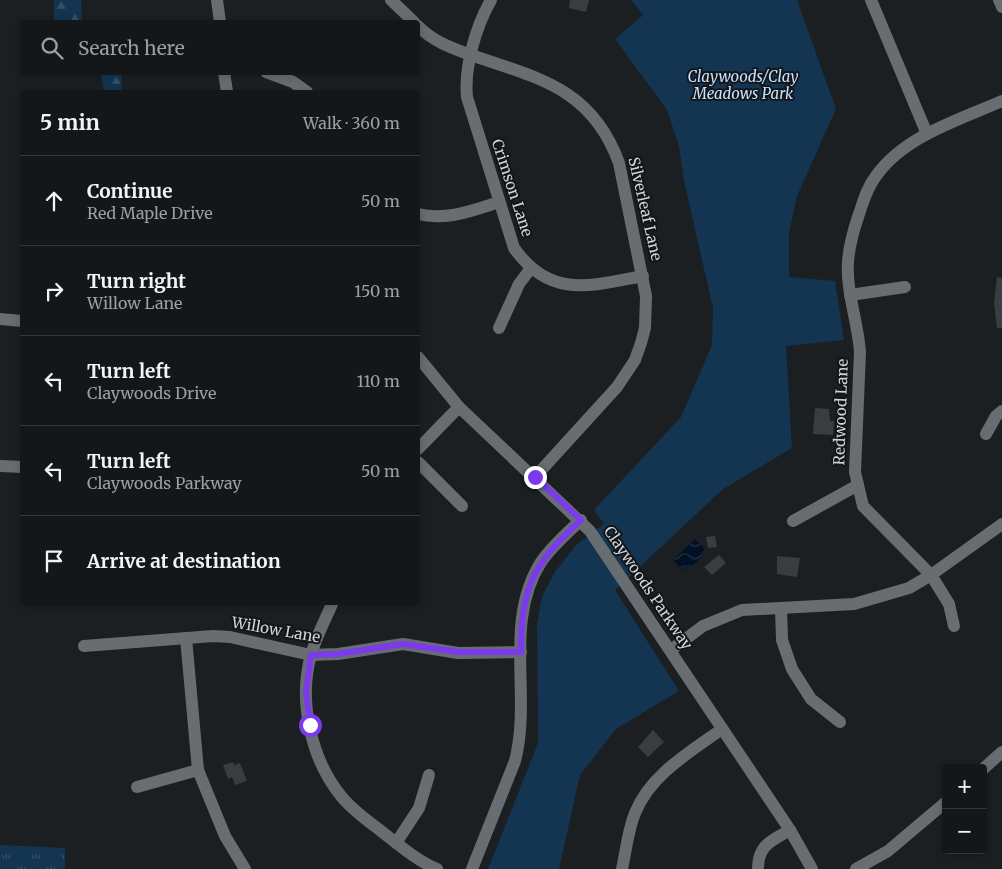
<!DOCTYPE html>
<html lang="en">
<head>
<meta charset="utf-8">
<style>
  body { margin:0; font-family:Merriweather,serif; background:#212427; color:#f1f3f6 }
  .controls { position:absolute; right:15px; bottom:15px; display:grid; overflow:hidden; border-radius:5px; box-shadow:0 2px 8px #0003 }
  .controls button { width:45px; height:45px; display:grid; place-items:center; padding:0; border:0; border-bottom:1px solid #333639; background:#14171a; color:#f1f3f6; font:25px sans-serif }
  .stop { position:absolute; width:15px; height:15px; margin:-11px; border:4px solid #7c3aed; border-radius:50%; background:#fff }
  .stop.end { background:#7c3aed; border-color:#fff; box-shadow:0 1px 5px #0008 }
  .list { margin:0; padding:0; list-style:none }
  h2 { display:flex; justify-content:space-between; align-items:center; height:65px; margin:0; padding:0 20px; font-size:21px }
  h2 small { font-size:16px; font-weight:400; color:#9d9fa2 }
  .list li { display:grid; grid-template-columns:32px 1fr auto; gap:15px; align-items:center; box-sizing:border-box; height:90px; padding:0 20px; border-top:1px solid #333639 }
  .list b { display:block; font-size:19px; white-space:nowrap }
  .list p { margin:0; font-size:16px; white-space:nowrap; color:#9d9fa2 }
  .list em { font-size:16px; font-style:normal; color:#9d9fa2 }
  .icon { flex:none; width:28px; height:28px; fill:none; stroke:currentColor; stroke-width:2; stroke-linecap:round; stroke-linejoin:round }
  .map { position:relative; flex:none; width:1002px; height:869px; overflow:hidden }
  .search { position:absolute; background:#14171a; box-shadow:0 2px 8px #0003; left:20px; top:20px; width:400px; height:55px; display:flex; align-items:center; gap:12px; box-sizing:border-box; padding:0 18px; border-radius:5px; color:#9d9fa2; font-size:19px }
  .panel { position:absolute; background:#14171a; box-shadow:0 2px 8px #0003; left:20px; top:90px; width:400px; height:515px; border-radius:5px }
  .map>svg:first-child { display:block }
</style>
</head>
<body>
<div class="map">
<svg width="1002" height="869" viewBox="0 0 1002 869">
  <defs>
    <pattern id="grass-tufts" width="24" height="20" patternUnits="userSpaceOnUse" patternTransform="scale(1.25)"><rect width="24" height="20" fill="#133551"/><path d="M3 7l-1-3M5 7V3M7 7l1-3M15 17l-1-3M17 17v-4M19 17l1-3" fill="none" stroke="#345169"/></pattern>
    <pattern id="forest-firs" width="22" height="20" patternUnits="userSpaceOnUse" patternTransform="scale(1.25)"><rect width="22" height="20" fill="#133551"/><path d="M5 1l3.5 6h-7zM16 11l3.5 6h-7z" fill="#345169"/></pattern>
    <pattern id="water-waves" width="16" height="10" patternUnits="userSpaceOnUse" patternTransform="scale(1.25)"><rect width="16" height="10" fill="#001125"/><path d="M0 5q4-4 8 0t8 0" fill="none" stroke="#243344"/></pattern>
  </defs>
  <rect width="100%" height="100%" fill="#1b1f22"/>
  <path fill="url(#grass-tufts)" d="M0 845 65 848V869H0Z"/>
  <g fill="url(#forest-firs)">
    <path d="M54 0H81L82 22H54Z"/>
    <path d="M101 73H122L121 92H104Z"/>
  </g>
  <path fill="#133551" d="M631 0H797L836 109 797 196 789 233V277L835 281 844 340 786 346 792 448 723 489 615 590 679 691 616 729 580 775 559 869H488L538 743 537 624 542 596 555 572 576 545 604 524 594 510 681 417 712 345 713 308 684 181 679 146 667 110 615 39 643 15Z"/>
  <path fill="url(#water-waves)" d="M695 539 705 549 701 553 703 556 692 566 689 564 682 570 673 560Z"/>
  <g fill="#393d41">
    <path d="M570 0H589L586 12 569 8Z"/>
    <path d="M997 277 1002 278V328H997L994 303Z"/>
    <path d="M815 408 829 409 830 421H834L833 435 813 434Z"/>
    <path d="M715 536 717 547 708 548 706 537Z"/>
    <path d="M719 555 726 563 712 575 704 567Z"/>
    <path d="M777 556 800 558 797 577 777 574Z"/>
    <path d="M653 730 664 742 648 757 638 747Z"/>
    <path d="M233 762 234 765 240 763 247 781 235 785 232 777 228 779 223 765Z"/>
  </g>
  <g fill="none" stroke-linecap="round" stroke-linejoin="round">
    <g stroke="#686d71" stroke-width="12">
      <path d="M217 0 220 22"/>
      <path d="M391 0 414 22"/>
      <path d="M491 0C476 26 464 67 467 97L514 248C550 299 590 286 643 276"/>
      <path d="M871 0 927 134"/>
      <path d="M999 0 1002 7"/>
      <path d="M418 26C432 41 452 48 471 55 538 78 592 88 619 163L646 296 645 328 641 343 635 360 617 387 535 477"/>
      <path d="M224 72 227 92"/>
      <path d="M266 72 293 82 307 92"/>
      <path d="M418 214C446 221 471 211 499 202"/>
      <path d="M850 295 905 287"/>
      <path d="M0 319 22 321"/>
      <path d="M499 328 519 284 531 268"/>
      <path d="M418 357 459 407 590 531 790 830 812 869"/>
      <path d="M986 434 996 416 1002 411"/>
      <path d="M418 449 459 407"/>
      <path d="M418 462 462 506"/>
      <path d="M0 466 22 467"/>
      <path d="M793 521 858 485"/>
      <path d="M333 602C325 620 316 637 311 655 298 701 311 759 341 796 352 810 367 820 381 831 399 845 416 860 437 869"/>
      <path d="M781 608 782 640 792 669 811 699 840 722"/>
      <path d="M954 626 949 604 931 575 863 506 855 472 860 352C858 322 846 292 848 262 849 246 853 232 858 217 863 203 866 189 876 176 904 136 959 120 1002 101"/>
      <path d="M186 638 198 770 225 836 245 869"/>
      <path d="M84 646 213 636 230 637 311 655 338 654 403 644 458 653 521 652"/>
      <path d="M671 650 703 626 742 610 854 604 909 588 931 575 1002 524"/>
      <path d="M983 769 1002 752"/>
      <path d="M137 787 198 770"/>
      <path d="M396 843 419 808 429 775"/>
      <path d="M758 867C759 844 772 841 790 830"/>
      <path d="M472 869 515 761C532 696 503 622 541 562 552 546 567 533 581 520"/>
      <path d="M622 869C626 851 628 830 635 813 650 775 690 752 722 729"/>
      <path d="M856 869 888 851 946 802"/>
    </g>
  </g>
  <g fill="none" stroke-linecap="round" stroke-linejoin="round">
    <path stroke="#7c3aed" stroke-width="6" d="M310 725 306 692 311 655 338 654 403 644 458 652H521C521 587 533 564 581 520L535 477"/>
  </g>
  <g text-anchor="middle" stroke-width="4" stroke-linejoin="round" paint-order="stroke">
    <g font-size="15" font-style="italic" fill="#c7e2fc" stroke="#121519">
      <text x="743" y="82">Claywoods/Clay<tspan x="743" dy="17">Meadows Park</tspan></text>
    </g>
    <g font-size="15" fill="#d3d5d8" stroke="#121519">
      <text transform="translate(512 188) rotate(72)" y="5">Crimson Lane</text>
      <text transform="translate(645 209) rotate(77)" y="5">Silverleaf Lane</text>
      <text transform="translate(841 412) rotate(-88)" y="5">Redwood Lane</text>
      <text transform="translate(648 588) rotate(56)" y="5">Claywoods Parkway</text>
      <text transform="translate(276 630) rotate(10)" y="5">Willow Lane</text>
    </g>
  </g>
</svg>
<div class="controls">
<button>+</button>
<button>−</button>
</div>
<div class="stop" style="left:310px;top:725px"></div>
<div class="stop end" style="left:535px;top:477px"></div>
<div class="search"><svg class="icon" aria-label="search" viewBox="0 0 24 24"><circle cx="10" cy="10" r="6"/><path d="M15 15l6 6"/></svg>Search here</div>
<section class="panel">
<h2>5 min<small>Walk · 360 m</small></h2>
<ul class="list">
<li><svg class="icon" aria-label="ahead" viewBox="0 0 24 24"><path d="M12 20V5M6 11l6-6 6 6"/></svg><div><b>Continue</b><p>Red Maple Drive</p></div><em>50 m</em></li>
<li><svg class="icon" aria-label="right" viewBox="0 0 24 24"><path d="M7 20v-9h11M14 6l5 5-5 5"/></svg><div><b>Turn right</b><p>Willow Lane</p></div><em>150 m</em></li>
<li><svg class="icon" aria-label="left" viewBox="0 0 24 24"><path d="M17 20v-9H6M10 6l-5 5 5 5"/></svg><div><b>Turn left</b><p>Claywoods Drive</p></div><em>110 m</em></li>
<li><svg class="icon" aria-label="left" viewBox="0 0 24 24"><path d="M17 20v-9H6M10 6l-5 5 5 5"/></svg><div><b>Turn left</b><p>Claywoods Parkway</p></div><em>50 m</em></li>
<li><svg class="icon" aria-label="arrive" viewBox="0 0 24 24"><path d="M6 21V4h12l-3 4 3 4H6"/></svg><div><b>Arrive at destination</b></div></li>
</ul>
</section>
</div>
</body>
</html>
